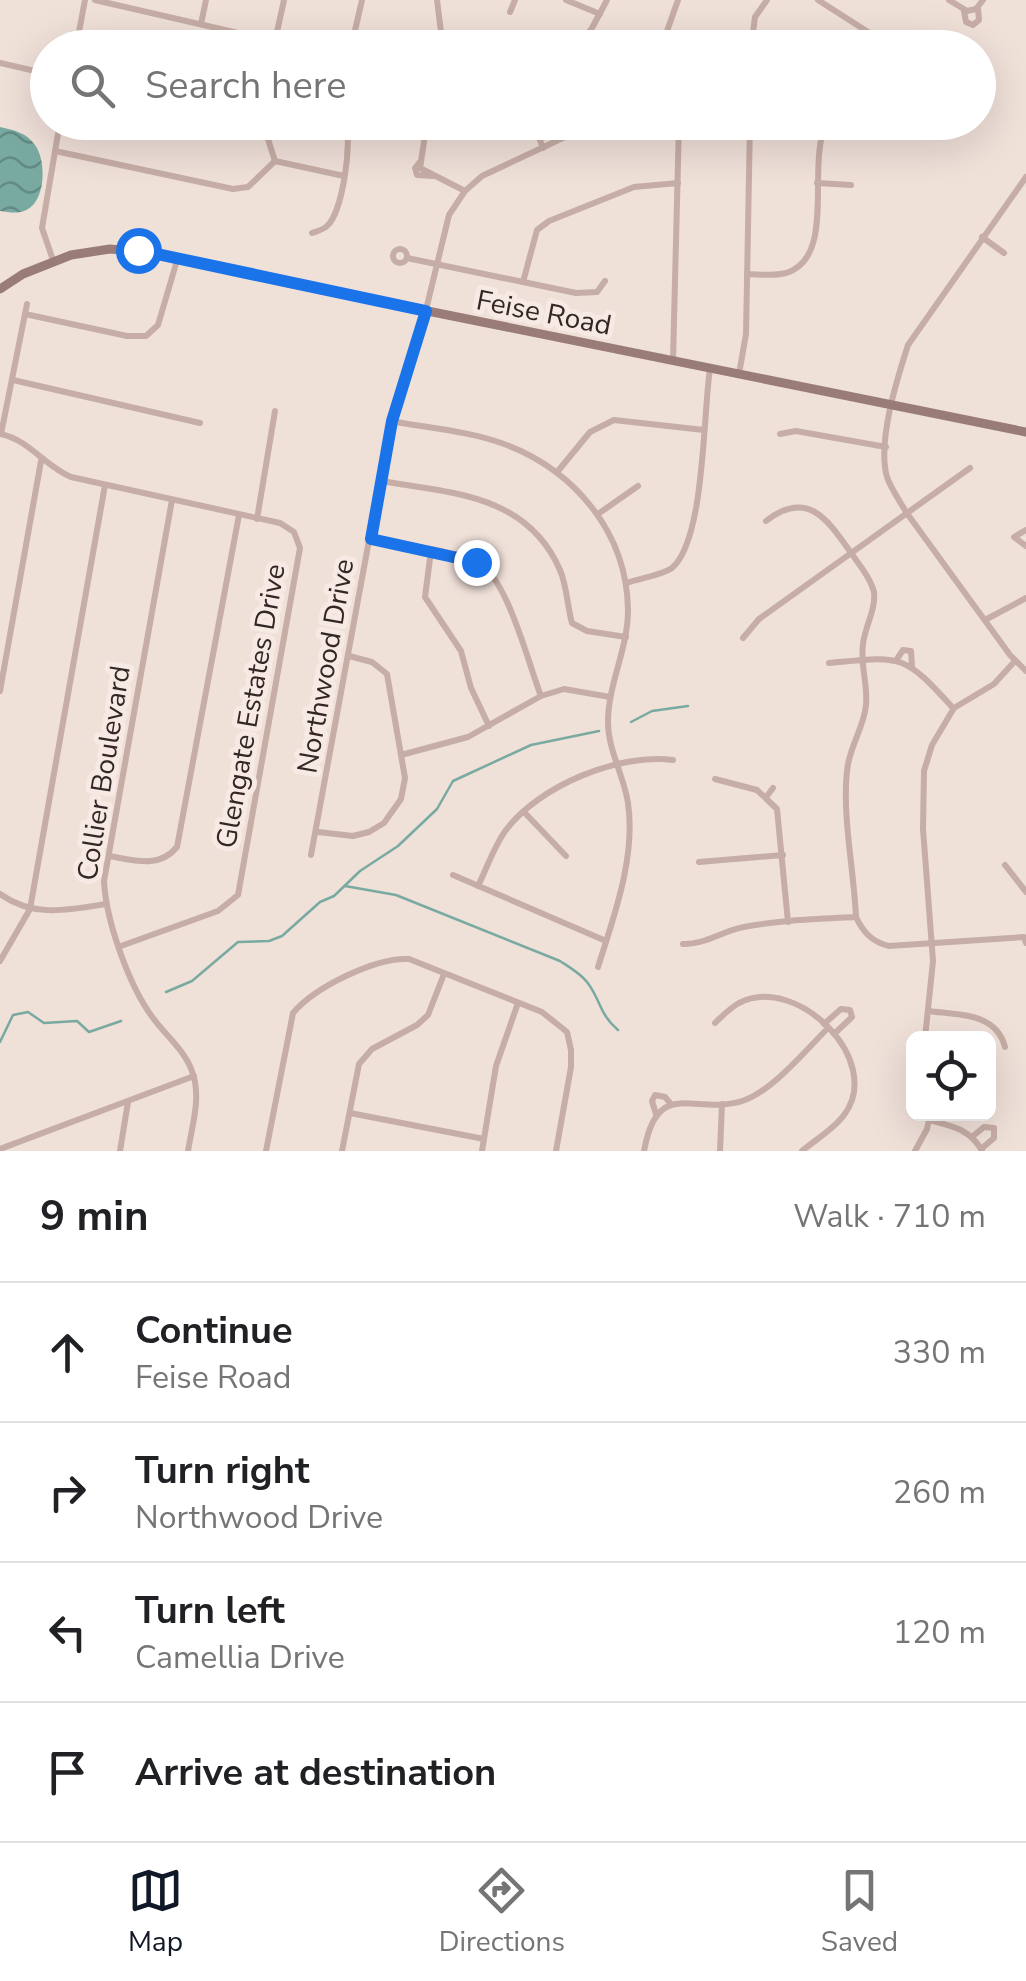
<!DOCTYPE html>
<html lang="en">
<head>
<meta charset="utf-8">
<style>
  body { margin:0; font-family:"Nunito Sans",sans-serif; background:#f2f2f2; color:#202124 }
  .controls { position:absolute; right:30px; bottom:30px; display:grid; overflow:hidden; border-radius:15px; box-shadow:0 10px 40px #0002 }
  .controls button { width:90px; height:90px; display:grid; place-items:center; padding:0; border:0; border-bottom:2px solid #e0e0e0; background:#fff; color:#202124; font:50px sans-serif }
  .stop { position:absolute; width:30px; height:30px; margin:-22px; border:8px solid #1a73e8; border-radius:50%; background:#fff }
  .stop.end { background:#1a73e8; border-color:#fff; box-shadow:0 2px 10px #0008 }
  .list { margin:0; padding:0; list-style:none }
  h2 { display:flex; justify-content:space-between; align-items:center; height:130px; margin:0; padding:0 40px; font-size:42px }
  h2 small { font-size:32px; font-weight:400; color:#757577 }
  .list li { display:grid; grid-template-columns:65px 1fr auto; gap:30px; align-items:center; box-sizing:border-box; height:140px; padding:0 40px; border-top:2px solid #e0e0e0 }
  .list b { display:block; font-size:38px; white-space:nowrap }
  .list p { margin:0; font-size:32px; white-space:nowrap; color:#757577 }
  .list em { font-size:32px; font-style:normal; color:#757577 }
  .icon { flex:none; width:55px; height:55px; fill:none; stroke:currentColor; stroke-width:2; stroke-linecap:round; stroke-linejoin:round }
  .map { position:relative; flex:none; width:1026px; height:1151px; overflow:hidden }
  .search { position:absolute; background:#fff; box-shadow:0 10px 40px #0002; left:30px; right:30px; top:30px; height:110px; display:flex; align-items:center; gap:25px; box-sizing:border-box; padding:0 35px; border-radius:55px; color:#757577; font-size:38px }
  .sheet { height:690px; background:#fff }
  nav { display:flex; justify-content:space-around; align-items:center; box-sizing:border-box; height:140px; border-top:2px solid #e0e0e0; background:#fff; font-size:28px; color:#757577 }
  nav a { display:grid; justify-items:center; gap:5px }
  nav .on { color:#111827 }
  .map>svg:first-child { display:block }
</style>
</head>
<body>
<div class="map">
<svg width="1026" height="1151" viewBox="0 0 1026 1151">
  <defs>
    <pattern id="water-waves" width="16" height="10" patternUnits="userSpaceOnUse" patternTransform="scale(2.5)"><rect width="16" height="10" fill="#79aaa2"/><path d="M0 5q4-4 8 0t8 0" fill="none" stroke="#648a84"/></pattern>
  </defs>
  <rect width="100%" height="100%" fill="#efe0d8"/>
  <path fill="url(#water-waves)" d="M0 127C14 130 27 133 35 145 47 161 46 204 24 211 16 214 8 212 0 211Z"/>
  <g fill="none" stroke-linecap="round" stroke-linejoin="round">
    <g stroke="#79aaa2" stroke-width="2.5">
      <path d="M631 722 652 711 688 706"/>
      <path d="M345 886 396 895 560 961C569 967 580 973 587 982 601 1000 599 1014 618 1030"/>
      <path d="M166 992 192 981 238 942 269 941 282 936 320 902 334 896 360 871 398 846 437 809 453 781 531 745 599 731"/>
      <path d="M0 1042 13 1015 28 1012 44 1023 77 1021 89 1032 121 1021"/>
    </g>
    <g stroke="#c6ada5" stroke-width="6">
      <path d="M95 0 303 48"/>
      <path d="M437 0 443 48"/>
      <path d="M566 0 600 14"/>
      <path d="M818 0 893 48"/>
      <path d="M949 0 967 11 976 9 983 0"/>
      <path d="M964 11 966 22 973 25 979 20 978 8"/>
      <path d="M510 12 515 0"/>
      <path d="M201 24 206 0"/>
      <path d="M275 41 284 0"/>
      <path d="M76 48 85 0"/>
      <path d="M351 48 362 0"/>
      <path d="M576 48 592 28 607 0"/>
      <path d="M661 48 678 0"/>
      <path d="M751 48 755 17 767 0"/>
      <path d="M0 63 48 74"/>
      <path d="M258 122 267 136 275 161 344 176"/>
      <path d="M427 122 420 168 465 191"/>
      <path d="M533 122 543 148"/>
      <path d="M857 122 876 129 897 122"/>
      <path d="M55 151 233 189 248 187 275 161"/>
      <path d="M419 163 415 168 417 175 432 176"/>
      <path d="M1026 177 908 345C897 379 877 442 887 477 891 489 900 501 906 512L1010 655 1026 671"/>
      <path d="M817 183 851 185"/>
      <path d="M312 233C317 231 323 230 327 226 343 212 352 142 346 122"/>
      <path d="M982 237 1004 253"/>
      <circle cx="400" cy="256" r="7"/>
      <path d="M407 258 576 293 597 292 605 281"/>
      <path d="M53 260 42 228 60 122"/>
      <path d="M747 274C760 275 774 276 786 273 838 257 805 163 827 122"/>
      <path d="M523 282 537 230 549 221 634 187 678 183"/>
      <path d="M25 314 127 336H146L158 325 178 257"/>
      <path d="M673 361 679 122"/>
      <path d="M739 374 746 334 750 122"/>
      <path d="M13 380 200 423"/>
      <path d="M391 421C428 428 469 431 504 444 574 470 627 532 628 610 628 649 608 684 608 722 608 750 624 776 628 803 636 857 614 916 598 967"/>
      <path d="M0 434C30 440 44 466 71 477L280 523 294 532 300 548 238 895 218 911 121 946"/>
      <path d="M1 434 27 304"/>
      <path d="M780 434 796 431 886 447"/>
      <path d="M558 471 590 432 614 420 704 430"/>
      <path d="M381 481C451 493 527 494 560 570 567 586 567 605 572 623L587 631 626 637"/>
      <path d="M172 500 104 881C106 921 129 986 153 1018 167 1037 186 1051 193 1074 201 1099 192 1126 188 1151"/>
      <path d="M598 514 638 486"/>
      <path d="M257 519 275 411"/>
      <path d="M766 521C806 490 826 517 849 550 858 563 870 577 874 592 876 610 865 626 863 644 860 665 868 684 866 705 864 728 849 747 847 771 842 815 854 871 856 917 863 932 872 942 889 946L1024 937 1026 943"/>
      <path d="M1026 530 1014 537 1026 546"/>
      <path d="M371 539C399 545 456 550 479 563 508 580 528 663 541 696"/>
      <path d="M431 551 425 597 461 651 471 688 489 726"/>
      <path d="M627 583C640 578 660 576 672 568 705 540 703 413 710 369"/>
      <path d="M985 620 1026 598"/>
      <path d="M743 638 759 619 970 468"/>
      <path d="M897 659 903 650 911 651 912 666"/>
      <path d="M829 663C902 656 903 653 953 708"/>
      <path d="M0 691 41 461"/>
      <path d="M401 755 468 737 541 696 564 689 610 697"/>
      <path d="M715 779 757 790 777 809 788 922"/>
      <path d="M767 796 773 788"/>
      <path d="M524 812 566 856"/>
      <path d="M318 832 353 836 369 832 384 823 401 799 405 778 387 674 372 662 349 656"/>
      <path d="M311 855 391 421 423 322 449 215 465 191 482 176 597 122"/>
      <path d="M109 856C134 860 159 869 177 847L239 515"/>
      <path d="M699 862 783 855"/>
      <path d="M1005 865 1026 892"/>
      <path d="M453 875 606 941"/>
      <path d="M478 886C487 868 494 846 506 830 539 786 618 753 673 760"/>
      <path d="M0 894C34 918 68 910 106 904"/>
      <path d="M683 944C704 945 722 931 744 927 780 920 819 919 856 917"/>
      <path d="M0 961 30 909 105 485"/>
      <path d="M928 1011C958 1015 996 1012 1005 1047"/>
      <path d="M715 1023C722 1016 730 1008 739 1003 797 973 885 1061 844 1115 834 1129 815 1140 802 1151"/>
      <path d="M824 1024 841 1009 850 1010 852 1017 834 1034"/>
      <path d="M925 1038 933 961 923 829 924 771 932 745 954 708 994 684 1015 661"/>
      <path d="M350 1113 484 1139"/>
      <path d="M656 1114 652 1101 655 1095 665 1097 671 1104"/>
      <path d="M929 1120C952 1126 970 1129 982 1151"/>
      <path d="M973 1136 984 1127 994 1128V1138L981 1149"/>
      <path d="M0 1149 194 1076"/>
      <path d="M120 1151 128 1102"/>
      <path d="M266 1151 293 1013C315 987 376 957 409 959L542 1012 567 1032 571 1050V1067L556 1151"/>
      <path d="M342 1151 359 1064 372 1049 417 1025 428 1015 444 974"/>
      <path d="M482 1151 496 1066 518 1003"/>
      <path d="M644 1151C658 1074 696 1118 745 1100 774 1089 806 1050 828 1028"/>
      <path d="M720 1151 722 1104"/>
      <path d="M915 1151 927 1129 930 1114"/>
    </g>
    <path stroke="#9a7c77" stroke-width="9" d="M0 289 23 274 71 255 110 249 157 253 289 283 1026 432"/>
  </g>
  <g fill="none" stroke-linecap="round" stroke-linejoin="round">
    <path stroke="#1a73e8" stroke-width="12" d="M138 250 426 311 392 421 371 539 476 562"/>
  </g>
  <g text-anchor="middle" stroke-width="10" stroke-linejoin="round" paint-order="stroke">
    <g font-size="28" fill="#332726" stroke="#f7eae4">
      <text transform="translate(544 312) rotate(11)" y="10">Feise Road</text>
      <text transform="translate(325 666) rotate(-80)" y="10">Northwood Drive</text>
      <text transform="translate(250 706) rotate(-80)" y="10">Glengate Estates Drive</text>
      <text transform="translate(103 773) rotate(-81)" y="10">Collier Boulevard</text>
    </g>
  </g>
</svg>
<div class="controls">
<button><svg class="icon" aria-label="locate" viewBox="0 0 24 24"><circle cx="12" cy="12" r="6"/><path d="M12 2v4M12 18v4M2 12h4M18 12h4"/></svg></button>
</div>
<div class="stop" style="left:138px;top:250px"></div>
<div class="stop end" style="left:476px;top:562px"></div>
<div class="search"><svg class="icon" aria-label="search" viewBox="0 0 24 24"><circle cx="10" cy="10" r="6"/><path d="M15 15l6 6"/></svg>Search here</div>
</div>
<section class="sheet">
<h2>9 min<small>Walk · 710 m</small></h2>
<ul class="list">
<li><svg class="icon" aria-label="ahead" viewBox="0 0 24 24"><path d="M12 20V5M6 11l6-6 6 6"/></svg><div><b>Continue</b><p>Feise Road</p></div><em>330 m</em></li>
<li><svg class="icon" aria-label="right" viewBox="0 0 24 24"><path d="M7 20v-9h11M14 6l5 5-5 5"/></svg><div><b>Turn right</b><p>Northwood Drive</p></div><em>260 m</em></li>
<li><svg class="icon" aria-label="left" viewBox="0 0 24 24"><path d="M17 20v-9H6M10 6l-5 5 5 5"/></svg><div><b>Turn left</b><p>Camellia Drive</p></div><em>120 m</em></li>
<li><svg class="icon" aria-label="arrive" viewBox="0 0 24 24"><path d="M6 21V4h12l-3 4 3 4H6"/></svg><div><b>Arrive at destination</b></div></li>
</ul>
</section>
<nav>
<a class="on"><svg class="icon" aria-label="map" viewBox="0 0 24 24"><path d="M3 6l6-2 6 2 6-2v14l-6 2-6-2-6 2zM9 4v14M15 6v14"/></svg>Map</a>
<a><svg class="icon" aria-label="directions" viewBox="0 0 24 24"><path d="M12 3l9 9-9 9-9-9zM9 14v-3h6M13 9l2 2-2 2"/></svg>Directions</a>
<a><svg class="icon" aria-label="saved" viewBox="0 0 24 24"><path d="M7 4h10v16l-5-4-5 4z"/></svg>Saved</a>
</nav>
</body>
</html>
